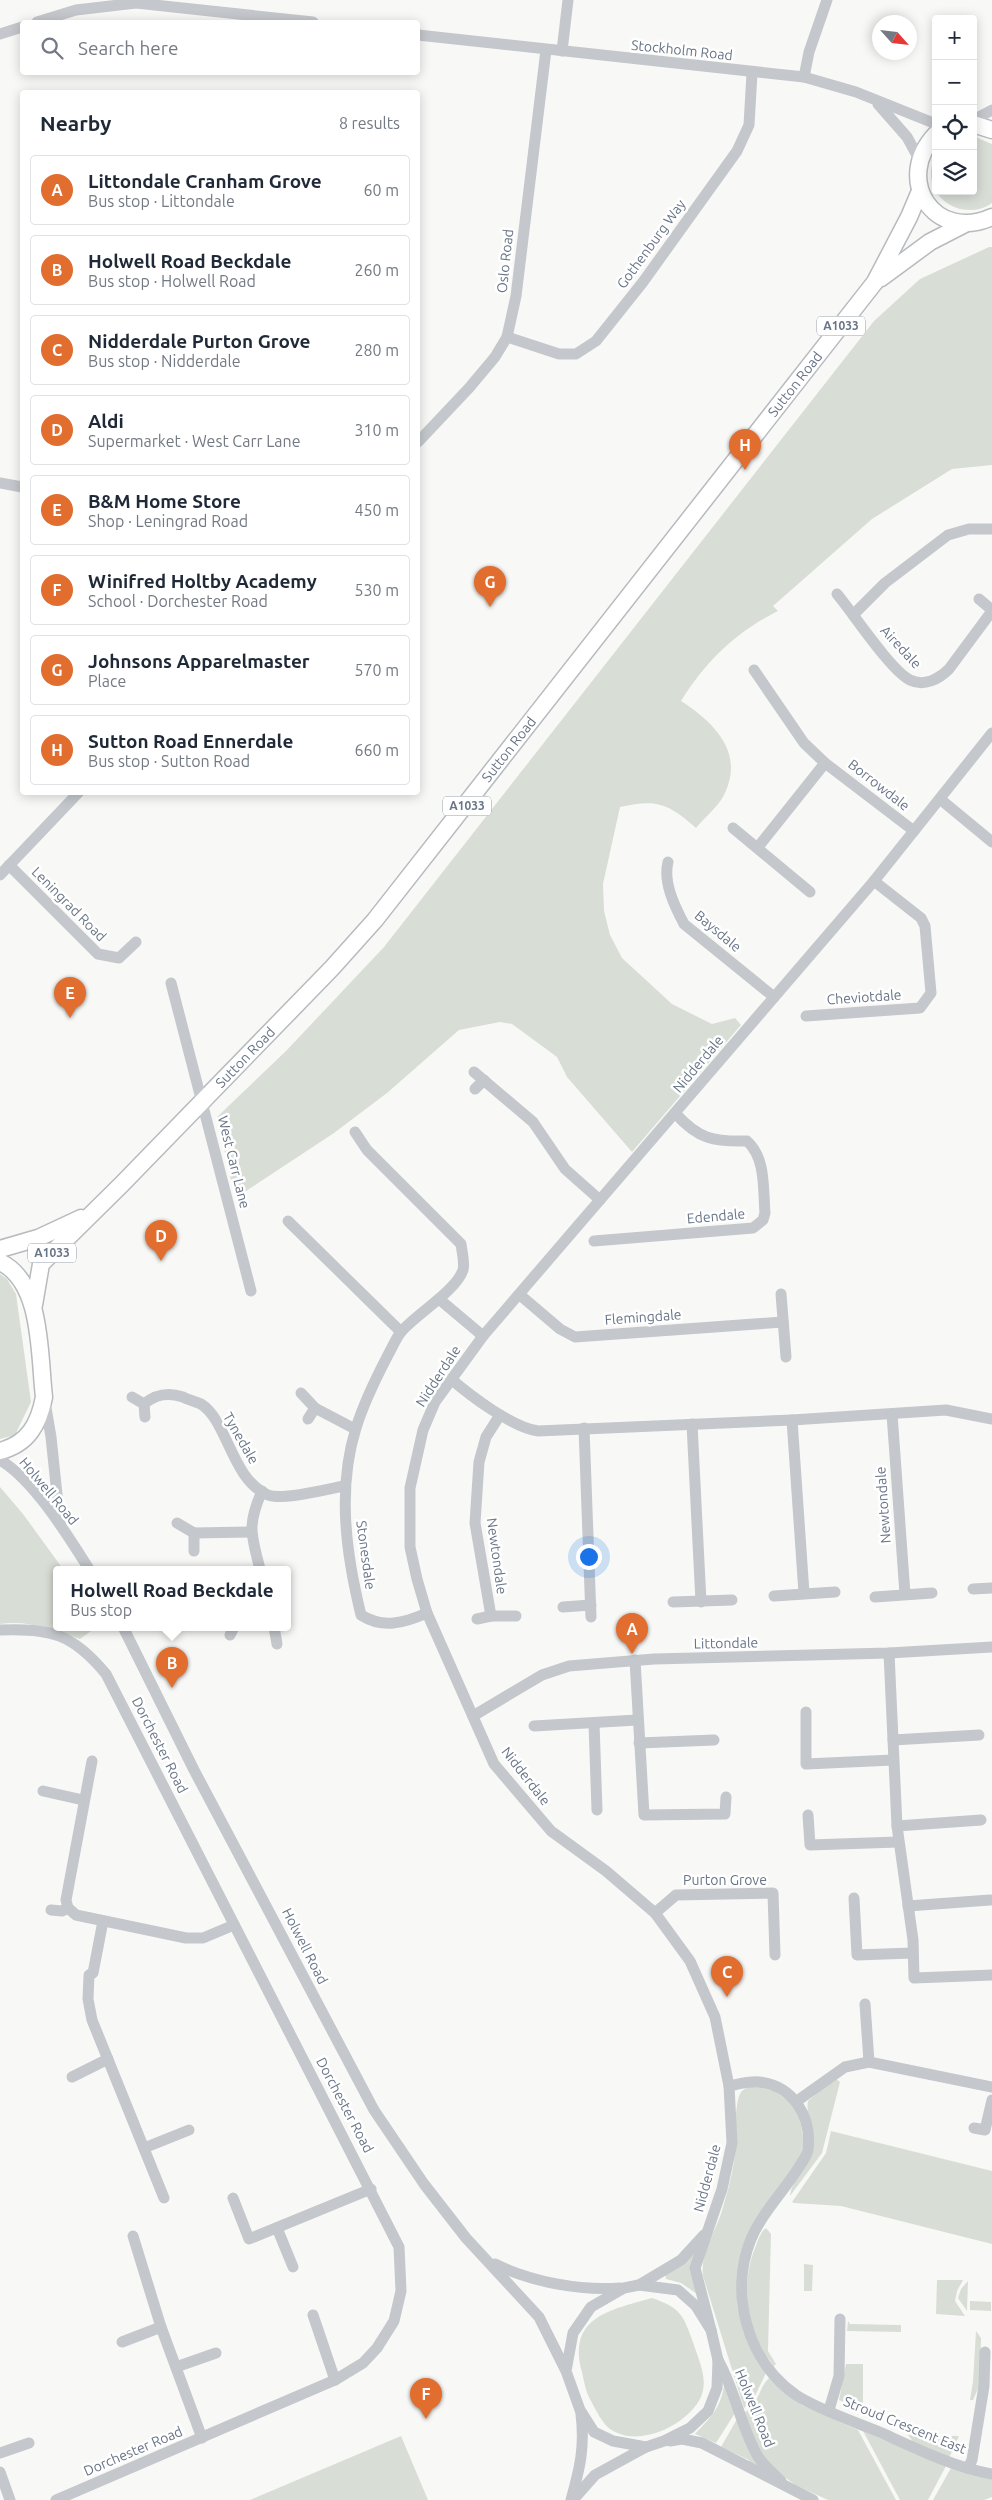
<!DOCTYPE html>
<html lang="en">
<head>
<meta charset="utf-8">
<style>
  body { margin:0; font-family:Ubuntu,sans-serif; background:#f6f6f7; color:#1f2937 }
  .controls { position:absolute; right:15px; top:15px; display:grid; overflow:hidden; border-radius:5px; box-shadow:0 2px 12px #0003 }
  .controls button { width:45px; height:45px; display:grid; place-items:center; padding:0; border:0; border-bottom:1px solid #e0e1e3; background:#fff; color:#1f2937; font:25px sans-serif }
  .compass { position:absolute; left:872px; top:15px; width:45px; height:45px; border-radius:50%; background:#fff; box-shadow:0 2px 12px #0003; rotate:117deg }
  .you { position:absolute; left:588px; top:1556px; width:18px; height:18px; margin:-12px; border:4px solid #fff; border-radius:50%; background:#1a73e8; box-shadow:0 0 0 8px #1a73e833 }
  .badge { display:grid; place-items:center; width:32px; height:32px; border-radius:50%; background:#e16d2e; color:#fff; font-size:16px; font-weight:700 }
  .pin { position:absolute; translate:-50% -41px; filter:drop-shadow(0 1px 2px #0008) }
  .pin::after { content:''; position:absolute; top:26px; width:18px; height:15px; background:inherit; clip-path:polygon(0 0,100% 0,50% 100%) }
  .popup { position:absolute; left:53px; top:1566px; width:238px; height:65px; box-sizing:border-box; display:grid; place-content:center; border-radius:5px; background:#fff; filter:drop-shadow(0 1px 4px #0005); font-size:16px; white-space:nowrap; color:#747a83 }
  .popup b { font-size:19px; color:#1f2937 }
  .popup::after { content:''; position:absolute; left:50%; top:100%; margin-left:-10px; border:10px solid transparent; border-top-color:#fff }
  .list { margin:0; padding:0; list-style:none }
  h2 { display:flex; justify-content:space-between; align-items:center; height:65px; margin:0; padding:0 20px; font-size:21px }
  h2 small { font-size:16px; font-weight:400; color:#747a83 }
  .list li { display:grid; grid-template-columns:32px 1fr auto; gap:15px; align-items:center; box-sizing:border-box; height:70px; margin:0 10px 10px; padding:0 10px; border:1px solid #e0e1e3; border-radius:5px }
  .list b { display:block; font-size:19px; white-space:nowrap }
  .list p { margin:0; font-size:16px; white-space:nowrap; color:#747a83 }
  .list em { font-size:16px; font-style:normal; color:#747a83 }
  .icon { flex:none; width:28px; height:28px; fill:none; stroke:currentColor; stroke-width:2; stroke-linecap:round; stroke-linejoin:round }
  .map { position:relative; flex:none; width:992px; height:2500px; overflow:hidden }
  .search { position:absolute; background:#fff; box-shadow:0 2px 12px #0003; left:20px; top:20px; width:400px; height:55px; display:flex; align-items:center; gap:12px; box-sizing:border-box; padding:0 18px; border-radius:5px; color:#747a83; font-size:19px }
  .panel { position:absolute; background:#fff; box-shadow:0 2px 12px #0003; left:20px; top:90px; width:400px; height:705px; border-radius:5px }
  .map>svg:first-child { display:block }
</style>
</head>
<body>
<div class="map">
<svg width="992" height="2500" viewBox="0 0 992 2500">
  <rect width="100%" height="100%" fill="#f8f9f6"/>
  <g fill="#d8ded5">
    <path d="M973 136 992 144V203C960 225 916 192 936 155V191H973Z"/>
    <path d="M989 247H992V465L952 469 872 519 773 606 778 611C736 632 706 661 681 701 715 723 745 753 724 795 718 807 704 818 696 828 668 803 656 799 620 807L603 884 604 911 610 935 622 958 672 1004 712 1024 735 1018 741 1025 632 1152 567 1077 557 1057 512 1024 500 1022 459 1030 387 1093 334 1133 243 1193 231 1180 217 1117 286 1051 384 947 874 321 920 279Z"/>
    <path d="M0 1274 7 1279 16 1294 31 1402 15 1435 0 1439Z"/>
    <path d="M0 1487 23 1514 63 1569H57V1627L95 1628 80 1639C53 1630 29 1620 0 1624Z"/>
    <path d="M835 2078 840 2082 822 2153 790 2196C792 2178 810 2166 813 2147 816 2130 805 2113 808 2101Z"/>
    <path d="M756 2086 774 2091 789 2101 799 2113 804 2143 800 2158 786 2178 737 2280V2305L744 2333 766 2373 753 2400 744 2408 703 2276C700 2254 714 2234 721 2214 726 2197 731 2180 734 2162 736 2147 733 2100 742 2091 746 2087 751 2087 756 2086Z"/>
    <path d="M831 2131 992 2171V2244L841 2206 794 2203 792 2202 826 2153Z"/>
    <path d="M766 2228 771 2234 768 2351 776 2364 774 2366C748 2334 739 2287 755 2248 758 2241 760 2232 766 2228Z"/>
    <path d="M693 2254 695 2255 697 2294 681 2283 666 2279 665 2273Z"/>
    <path d="M804 2264 813 2265 812 2291H804Z"/>
    <path d="M937 2280H963L957 2291 955 2301 965 2316 936 2314Z"/>
    <path d="M968 2281 967 2311 958 2298 961 2289Z"/>
    <path d="M652 2298C681 2308 683 2315 693 2342 698 2359 709 2379 701 2397 688 2425 638 2449 610 2429 603 2424 595 2409 591 2401 586 2393 584 2381 582 2372 567 2317 610 2310 652 2298Z"/>
    <path d="M970 2301 991 2302V2311L970 2310Z"/>
    <path d="M848 2321 850 2324 901 2325V2332L847 2331Z"/>
    <path d="M976 2331 981 2338 980 2384 973 2400H970L973 2381Z"/>
    <path d="M846 2364H863V2411L839 2400Z"/>
    <path d="M769 2378 802 2405 858 2430 896 2500H828L795 2485 773 2468 761 2454 744 2413C761 2401 757 2390 769 2378Z"/>
    <path d="M724 2385 727 2386 735 2413 716 2443 695 2434C710 2418 721 2408 724 2385Z"/>
    <path d="M737 2419 763 2468 748 2464 749 2460 721 2447Z"/>
    <path d="M863 2431 946 2466 928 2500H900Z"/>
    <path d="M908 2435 959 2436 949 2458 914 2443Z"/>
    <path d="M401 2436 428 2500H250Z"/>
    <path d="M951 2468 992 2479V2497L984 2500H933Z"/>
  </g>
  <g fill="none" stroke-linecap="round" stroke-linejoin="round">
    <g stroke="#b7babe" stroke-width="19">
      <g id="highway">
        <path d="M973 124 992 130"/>
        <path d="M936 134C893 179 934 243 992 217"/>
        <path d="M881 278 930 242 965 224"/>
        <path d="M0 1249 38 1238 81 1218"/>
        <path d="M0 1262C43 1282 39 1356 44 1397 39 1424 28 1444 0 1451"/>
        <path id="s1" d="M34 1305 41 1264 122 1184 332 968 375 920 875 282 909 217 920 191"/>
      </g>
    </g>
    <g stroke="#c4c7cb" stroke-width="11">
      <path d="M37 22 76 10 136 3 313 22"/>
      <path d="M0 34 22 27"/>
      <path d="M418 35 804 77 856 92 936 124"/>
      <path d="M562 51 568 0"/>
      <path d="M804 77 809 52 827 0"/>
      <path d="M878 104 907 137 919 159"/>
      <path d="M973 120 992 110"/>
      <path d="M507 337 559 354H576L596 341 643 282 737 151 749 125 752 73"/>
      <path d="M418 442 469 388 495 357 507 337 516 296 546 50"/>
      <path d="M0 483 22 487"/>
      <path d="M837 594C853 613 891 671 910 680 924 687 939 679 949 669L992 611"/>
      <path d="M979 599 992 610"/>
      <path d="M854 614 885 583 948 535 969 529H992"/>
      <path d="M754 670 804 743 825 763 914 831"/>
      <path d="M940 799 992 842"/>
      <path d="M733 828 810 892"/>
      <path d="M758 847 825 763"/>
      <path d="M668 862C663 882 674 905 684 924L774 997"/>
      <path d="M9 865 98 954 119 958 136 942"/>
      <path d="M0 875 79 792"/>
      <path d="M171 983 251 1291"/>
      <path d="M806 1016 920 1008 931 993 925 926 921 918 874 881"/>
      <path d="M474 1072 533 1122 565 1169 600 1200"/>
      <path d="M475 1089 484 1080"/>
      <path d="M355 1132 367 1150 461 1244C462 1253 465 1262 463 1270 456 1291 415 1315 401 1332 396 1338 392 1348 388 1355 376 1378 364 1402 356 1428 337 1489 346 1554 361 1615 383 1629 404 1623 427 1613"/>
      <path d="M288 1221 401 1332"/>
      <path d="M594 1241 753 1228 763 1220 765 1213C763 1189 766 1158 747 1141 714 1142 698 1139 675 1113"/>
      <path d="M781 1294 786 1357"/>
      <path d="M520 1295 560 1329 575 1337 783 1322"/>
      <path d="M439 1299 483 1336"/>
      <path d="M451 1379C472 1397 512 1427 538 1431L792 1420 946 1410 992 1419"/>
      <path d="M301 1393 315 1408 355 1429"/>
      <path d="M132 1397 144 1404 145 1417"/>
      <path d="M45 1402 51 1437 60 1523"/>
      <path d="M144 1404C156 1394 168 1392 183 1397 188 1400 195 1401 201 1404 228 1421 231 1479 268 1495 283 1501 327 1489 344 1486"/>
      <path d="M892 1414 905 1594"/>
      <path d="M308 1419 315 1408"/>
      <path d="M792 1420 804 1593"/>
      <path d="M692 1424 701 1602"/>
      <path d="M584 1428 591 1617"/>
      <path d="M0 1460C34 1480 68 1536 89 1569"/>
      <path d="M177 1523 194 1533V1551"/>
      <path d="M194 1533 250 1532"/>
      <path d="M260 1569C251 1534 247 1525 262 1491"/>
      <path d="M973 1589 992 1588"/>
      <path d="M774 1596 835 1592"/>
      <path d="M875 1597 932 1593"/>
      <path d="M673 1602 732 1600"/>
      <path d="M563 1607 591 1605"/>
      <path d="M491 1616 475 1523 479 1462 486 1437 500 1415"/>
      <path d="M477 1619 491 1616H516"/>
      <path d="M123 1627 194 1770 374 2110 424 2184 466 2238 539 2317 566 2371 580 2410 594 2432 613 2441 646 2447 664 2441 690 2428 708 2411 717 2388 718 2360 711 2330 696 2306 678 2290 639 2285 624 2288 591 2307 573 2333 566 2371"/>
      <path d="M274 1627 277 1644"/>
      <path d="M0 1630C51 1628 73 1634 106 1674L399 2247 401 2291 394 2321 377 2348 363 2363 335 2380 56 2500"/>
      <path d="M230 1635 234 1627"/>
      <path d="M889 1653 897 1826 913 1940 914 1978 992 1975"/>
      <path d="M635 1660 644 1815 725 1814 726 1797"/>
      <path d="M806 1712V1764L893 1760"/>
      <path d="M473 1716 542 1675 569 1666 654 1659 889 1653 992 1647"/>
      <path d="M594 1723 597 1810"/>
      <path d="M534 1726 637 1720"/>
      <path d="M893 1740 979 1735"/>
      <path d="M639 1743 714 1740"/>
      <path d="M92 1761 66 1900 68 1908 76 1915 186 1938H203L234 1925"/>
      <path d="M43 1791 83 1800"/>
      <path d="M808 1815 810 1845 898 1842"/>
      <path d="M897 1826 981 1820"/>
      <path d="M854 1898 857 1955 912 1953"/>
      <path d="M908 1906 990 1900"/>
      <path d="M51 1910 62 1911 68 1908"/>
      <path d="M655 1913 676 1895 773 1893 775 1955"/>
      <path d="M103 1921 93 1973 89 1975 88 1999 92 2020 164 2198"/>
      <path d="M865 2004 869 2062"/>
      <path d="M72 2077 108 2059"/>
      <path d="M729 2086C739 2084 750 2081 759 2082 794 2086 812 2117 808 2150 807 2156 802 2162 799 2167 784 2191 762 2213 751 2239 729 2293 747 2361 796 2395 819 2410 856 2422 882 2433 917 2449 954 2467 992 2474"/>
      <path d="M797 2101 845 2067 869 2062 992 2087"/>
      <path d="M974 2128 985 2130 992 2100"/>
      <path d="M144 2148 189 2130"/>
      <path d="M233 2198 249 2239 371 2189"/>
      <path d="M277 2228 293 2267"/>
      <path d="M133 2236 161 2327 202 2438"/>
      <path d="M495 2264C531 2282 581 2291 620 2288"/>
      <path d="M639 2285 681 2260 704 2235"/>
      <path d="M313 2315 335 2380"/>
      <path d="M711 2330 695 2268 722 2189 732 2143 729 2086 715 2017 690 1961 655 1913 606 1871 551 1831 494 1764 427 1613 417 1579 410 1547V1488L423 1430 435 1402 483 1336 874 881 992 733"/>
      <path d="M122 2342 161 2327"/>
      <path d="M718 2360C735 2390 740 2424 757 2455 762 2464 773 2473 781 2481"/>
      <path d="M176 2367 216 2353"/>
      <path d="M829 2410 839 2376 840 2319"/>
      <path d="M670 2441 682 2439 702 2443 813 2500"/>
      <path d="M0 2453 29 2443"/>
      <path d="M968 2468 972 2460 984 2386 985 2352"/>
      <path d="M0 2472 10 2500"/>
      <path d="M571 2500C580 2468 585 2447 581 2414"/>
      <path d="M573 2500 595 2475 646 2447"/>
    </g>
    <use href="#highway" stroke="#fff" stroke-width="16"/>
  </g>
  <g text-anchor="middle" stroke-width="5" stroke-linejoin="round" paint-order="stroke">
    <g fill="#fff" stroke="#959eab" stroke-width="1">
      <rect x="817" y="316.5" width="48" height="19" rx="4"/>
      <rect x="443" y="796.5" width="48" height="19" rx="4"/>
      <rect x="28" y="1243.5" width="48" height="19" rx="4"/>
    </g>
    <g font-size="12" font-weight="bold" fill="#687587">
      <text x="841" y="330">A1033</text>
      <text x="467" y="810">A1033</text>
      <text x="52" y="1257">A1033</text>
    </g>
    <g font-size="14" fill="#687587" stroke="#fff">
      <text transform="translate(682 50) rotate(6)" y="5">Stockholm Road</text>
      <text transform="translate(651 244) rotate(-54)" y="5">Gothenburg Way</text>
      <text transform="translate(505 261) rotate(-84)" y="5">Oslo Road</text>
      <text dy="5" stroke="none"><textPath href="#s1" startOffset="1202">Sutton Road</textPath></text>
      <text transform="translate(901 647) rotate(47)" y="5">Airedale</text>
      <text dy="5" stroke="none"><textPath href="#s1" startOffset="738">Sutton Road</textPath></text>
      <text transform="translate(879 785) rotate(38)" y="5">Borrowdale</text>
      <text transform="translate(69 904) rotate(45)" y="5">Leningrad Road</text>
      <text transform="translate(718 931) rotate(40)" y="5">Baysdale</text>
      <text transform="translate(864 997) rotate(-4)" y="5">Cheviotdale</text>
      <text dy="5" stroke="none"><textPath href="#s1" startOffset="332">Sutton Road</textPath></text>
      <text transform="translate(698 1064) rotate(-50)" y="5">Nidderdale</text>
      <text transform="translate(234 1162) rotate(76)" y="5">West Carr Lane</text>
      <text transform="translate(716 1216) rotate(-5)" y="5">Edendale</text>
      <text transform="translate(643 1317) rotate(-4)" y="5">Flemingdale</text>
      <text transform="translate(438 1376) rotate(-57)" y="5">Nidderdale</text>
      <text transform="translate(241 1438) rotate(60)" y="5">Tynedale</text>
      <text transform="translate(49 1491) rotate(50)" y="5">Holwell Road</text>
      <text transform="translate(883 1505) rotate(-94)" y="5">Newtondale</text>
      <text transform="translate(366 1555) rotate(82)" y="5">Stonesdale</text>
      <text transform="translate(497 1556) rotate(82)" y="5">Newtondale</text>
      <text transform="translate(726 1643) rotate(-1)" y="5">Littondale</text>
      <text transform="translate(160 1745) rotate(63)" y="5">Dorchester Road</text>
      <text transform="translate(526 1776) rotate(52)" y="5">Nidderdale</text>
      <text x="725" y="1885">Purton Grove</text>
      <text transform="translate(305 1946) rotate(63)" y="5">Holwell Road</text>
      <text transform="translate(345 2105) rotate(62)" y="5">Dorchester Road</text>
      <text transform="translate(707 2178) rotate(-75)" y="5">Nidderdale</text>
      <text transform="translate(755 2408) rotate(68)" y="5">Holwell Road</text>
      <text transform="translate(905 2425) rotate(22)" y="5">Stroud Crescent East</text>
      <text transform="translate(133 2451) rotate(-23)" y="5">Dorchester Road</text>
    </g>
  </g>
</svg>
<div class="controls">
<button>+</button>
<button>−</button>
<button><svg class="icon" aria-label="locate" viewBox="0 0 24 24"><circle cx="12" cy="12" r="6"/><path d="M12 2v4M12 18v4M2 12h4M18 12h4"/></svg></button>
<button><svg class="icon" aria-label="layers" viewBox="0 0 24 24"><path d="M12 4l9 5-9 5-9-5zM3 14l9 5 9-5"/></svg></button>
</div>
<svg class="compass" viewBox="-18 -18 36 36"><path d="M0-13l5 13h-10z" fill="#e53935"/><path d="M0 13l5-13h-10z" fill="#747a83"/></svg>
<div class="you"></div>
<div class="pin badge" style="left:632px;top:1654px">A</div>
<div class="pin badge" style="left:172px;top:1688px">B</div>
<div class="popup"><b>Holwell Road Beckdale</b>Bus stop</div>
<div class="pin badge" style="left:727px;top:1997px">C</div>
<div class="pin badge" style="left:161px;top:1261px">D</div>
<div class="pin badge" style="left:70px;top:1018px">E</div>
<div class="pin badge" style="left:426px;top:2419px">F</div>
<div class="pin badge" style="left:490px;top:607px">G</div>
<div class="pin badge" style="left:745px;top:470px">H</div>
<div class="search"><svg class="icon" aria-label="search" viewBox="0 0 24 24"><circle cx="10" cy="10" r="6"/><path d="M15 15l6 6"/></svg>Search here</div>
<section class="panel">
<h2>Nearby<small>8 results</small></h2>
<ul class="list">
<li><span class="badge">A</span><div><b>Littondale Cranham Grove</b><p>Bus stop · Littondale</p></div><em>60 m</em></li>
<li><span class="badge">B</span><div><b>Holwell Road Beckdale</b><p>Bus stop · Holwell Road</p></div><em>260 m</em></li>
<li><span class="badge">C</span><div><b>Nidderdale Purton Grove</b><p>Bus stop · Nidderdale</p></div><em>280 m</em></li>
<li><span class="badge">D</span><div><b>Aldi</b><p>Supermarket · West Carr Lane</p></div><em>310 m</em></li>
<li><span class="badge">E</span><div><b>B&amp;M Home Store</b><p>Shop · Leningrad Road</p></div><em>450 m</em></li>
<li><span class="badge">F</span><div><b>Winifred Holtby Academy</b><p>School · Dorchester Road</p></div><em>530 m</em></li>
<li><span class="badge">G</span><div><b>Johnsons Apparelmaster</b><p>Place</p></div><em>570 m</em></li>
<li><span class="badge">H</span><div><b>Sutton Road Ennerdale</b><p>Bus stop · Sutton Road</p></div><em>660 m</em></li>
</ul>
</section>
</div>
</body>
</html>
